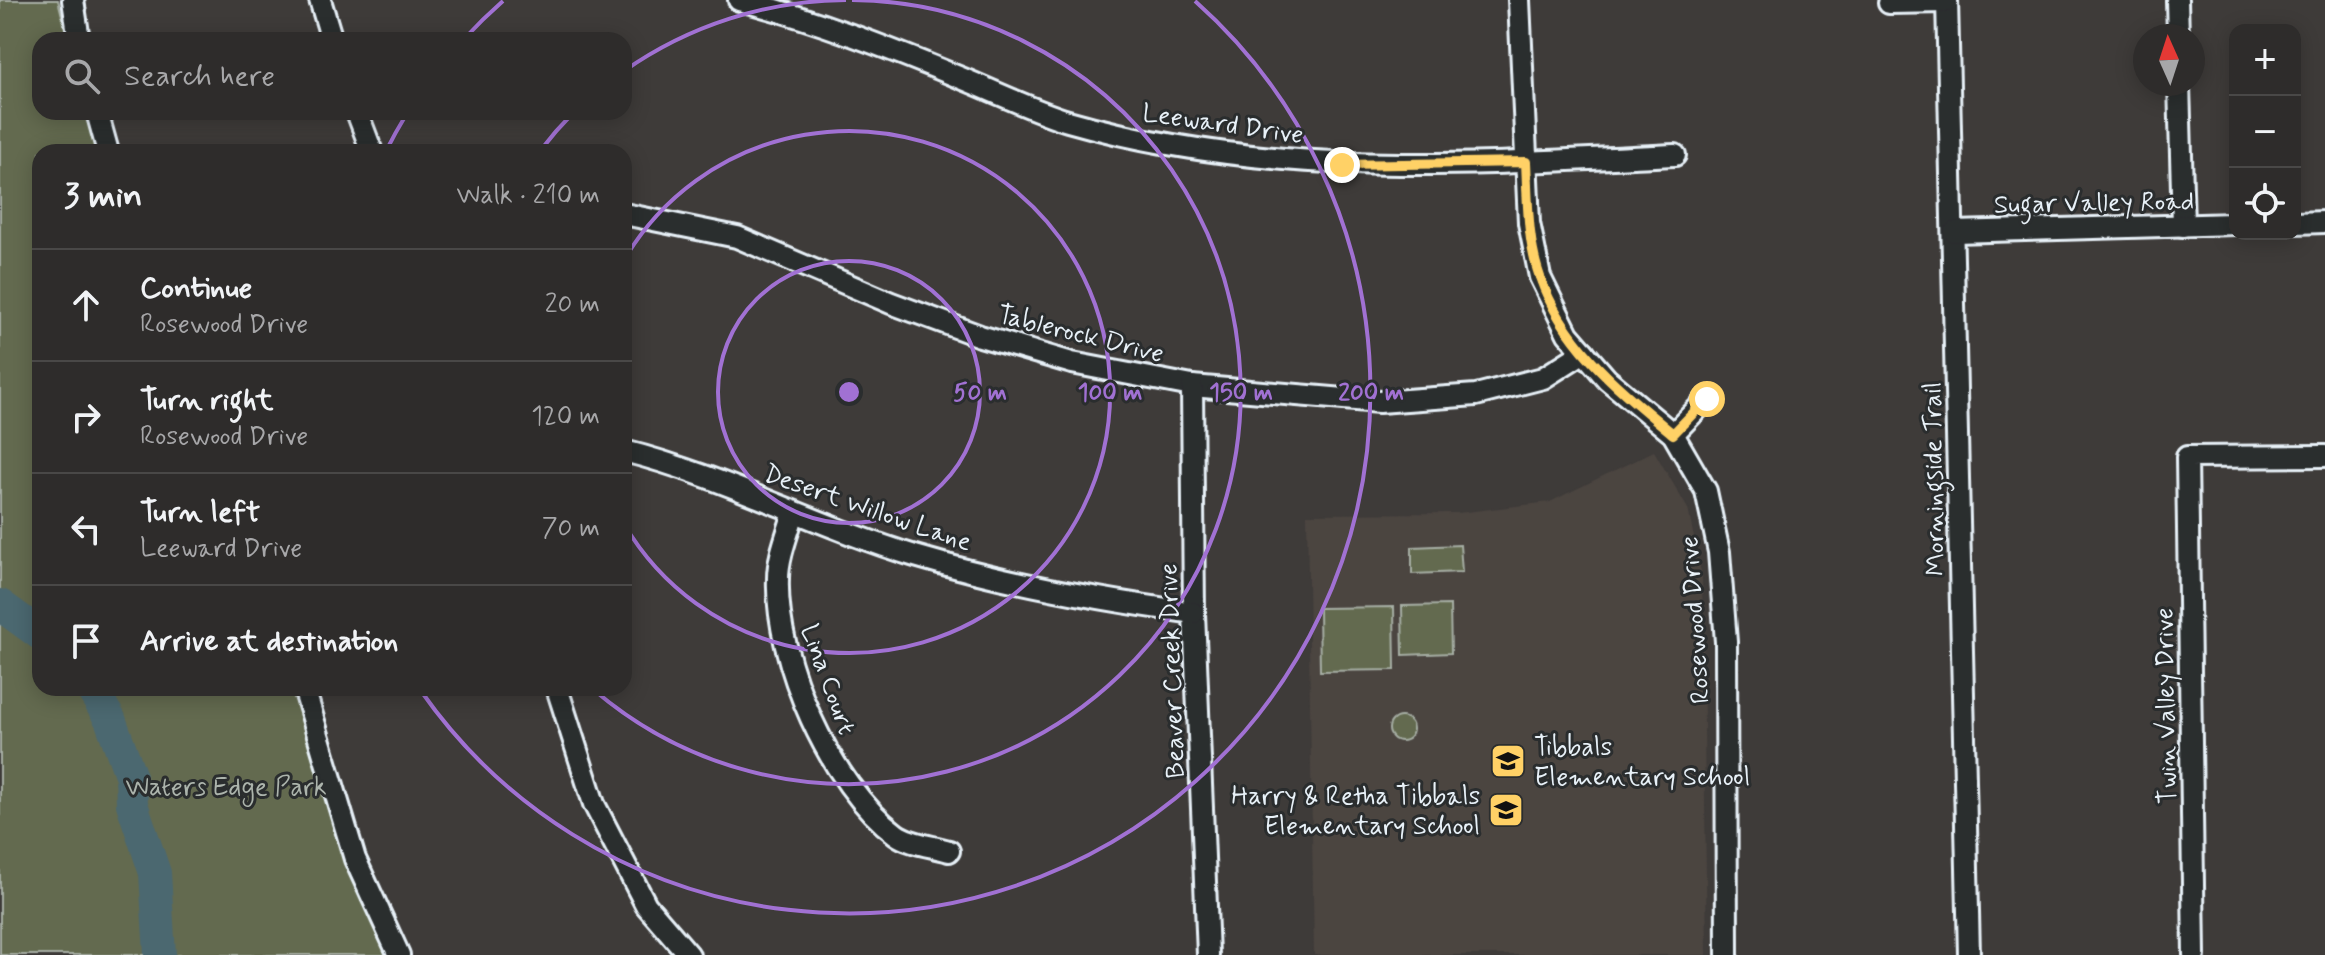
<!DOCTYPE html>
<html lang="en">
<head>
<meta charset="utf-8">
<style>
  body { margin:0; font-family:Mynerve,sans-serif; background:#3a3837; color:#f1f3f6 }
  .controls { position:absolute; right:24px; top:24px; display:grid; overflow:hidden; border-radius:16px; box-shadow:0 4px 20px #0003 }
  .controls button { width:72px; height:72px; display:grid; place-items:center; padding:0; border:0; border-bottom:2px solid #494847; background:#2e2c2b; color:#f1f3f6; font:40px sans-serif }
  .compass { position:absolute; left:2133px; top:24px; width:72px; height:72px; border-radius:50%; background:#2e2c2b; box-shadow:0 4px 20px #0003; rotate:357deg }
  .stop { position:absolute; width:24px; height:24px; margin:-18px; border:6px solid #ffd166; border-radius:50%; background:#fff }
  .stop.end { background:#ffd166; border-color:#fff; box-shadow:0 2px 8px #0008 }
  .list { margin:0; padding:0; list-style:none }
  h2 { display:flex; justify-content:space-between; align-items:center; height:104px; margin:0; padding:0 32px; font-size:34px }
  h2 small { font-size:26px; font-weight:400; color:#a7a7a9 }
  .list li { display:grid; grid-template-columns:52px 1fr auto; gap:24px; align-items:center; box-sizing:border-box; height:112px; padding:0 32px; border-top:2px solid #494847 }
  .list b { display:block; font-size:30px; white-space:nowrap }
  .list p { margin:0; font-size:26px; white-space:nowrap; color:#a7a7a9 }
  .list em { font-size:26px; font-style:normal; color:#a7a7a9 }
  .icon { flex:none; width:44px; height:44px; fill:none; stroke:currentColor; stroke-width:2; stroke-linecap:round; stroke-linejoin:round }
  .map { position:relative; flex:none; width:2325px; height:955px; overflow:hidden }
  .search { position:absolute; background:#2e2c2b; box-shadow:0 4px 20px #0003; left:32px; top:32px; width:600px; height:88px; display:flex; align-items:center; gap:20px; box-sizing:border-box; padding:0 28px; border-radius:24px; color:#a7a7a9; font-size:30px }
  .panel { position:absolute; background:#2e2c2b; box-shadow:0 4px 20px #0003; left:32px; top:144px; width:600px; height:552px; border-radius:24px }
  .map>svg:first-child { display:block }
</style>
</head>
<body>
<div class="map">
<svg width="2325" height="955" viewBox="0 0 2325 955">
  <rect width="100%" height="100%" fill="#3e3b39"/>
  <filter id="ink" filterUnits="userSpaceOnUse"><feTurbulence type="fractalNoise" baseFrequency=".0125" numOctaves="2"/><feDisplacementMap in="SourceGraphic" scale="16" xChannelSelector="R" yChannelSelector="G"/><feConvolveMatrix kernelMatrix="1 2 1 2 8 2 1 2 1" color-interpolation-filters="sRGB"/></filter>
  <g filter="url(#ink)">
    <path fill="#4c4541" d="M1654 451 1688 509 1702 577 1707 955H1314L1307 514 1458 513 1550 502Z"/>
    <g fill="#636a4f" stroke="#a6aea4" stroke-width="2">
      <path d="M0 0H58L68 40H40V112H89L102 152H40V688H295L348 862 386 955H0Z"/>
      <path d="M1460 545 1462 572 1412 574V547Z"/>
      <path d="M1450 605 1451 653 1403 655 1402 606Z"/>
      <path d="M1394 607 1395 670 1320 671 1319 608Z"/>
      <circle cx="1401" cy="729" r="12"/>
    </g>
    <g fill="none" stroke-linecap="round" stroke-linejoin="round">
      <g stroke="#4c6770" stroke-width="32">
        <path d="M0 605 40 634"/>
        <path d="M91 688 110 719 131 777 132 804 155 873 160 955"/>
      </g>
      <g stroke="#e8f1f8" stroke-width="26">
        <g id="minor">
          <path d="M73 0 79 40"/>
          <path d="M320 0 332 40"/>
          <path d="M739 0C815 19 888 48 961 78 996 92 1032 110 1068 121 1271 179 1467 165 1675 155"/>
          <path d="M1519 0 1529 223 1540 277 1568 334 1607 379 1673 434 1706 491 1719 552 1726 642 1727 955"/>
          <path d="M1947 0 1969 955"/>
          <path d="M2177 0 2178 36"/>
          <path d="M1889 3 1947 2"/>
          <path d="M2179 84 2183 226"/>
          <path d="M97 112 108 152"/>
          <path d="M357 112 372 152"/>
          <path d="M624 214 737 237 891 303 980 336 1072 363 1192 386 1379 402 1476 395 1543 378 1584 352"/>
          <path d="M2295 223 2325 222"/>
          <path d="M1954 232 2235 224"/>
          <path d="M1192 386 1194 613 1208 955"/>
          <path d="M1673 434 1707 399"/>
          <path d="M624 451C724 476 816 526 915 556 1006 583 1100 600 1194 613"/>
          <path d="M794 512C788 533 778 557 778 578 775 660 830 785 896 834 909 844 933 846 949 851"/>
          <path d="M304 688 355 859 399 955"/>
          <path d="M557 688 594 804 646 905 689 955"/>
          <path d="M2194 955 2187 457 2325 456"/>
        </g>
      </g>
      <use href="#minor" stroke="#2a2d2e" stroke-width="20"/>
    </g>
  </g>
  <g fill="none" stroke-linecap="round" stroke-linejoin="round" filter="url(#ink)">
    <path stroke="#ffd166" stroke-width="10" d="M1342 165 1526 162C1528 200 1527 241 1540 277 1564 346 1619 389 1673 434L1707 399"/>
  </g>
  <g fill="none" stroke="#a171d3" stroke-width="4">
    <circle cx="849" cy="392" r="131"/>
    <path d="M624 260A261 261 0 1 1 624 524"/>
    <path d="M540 151A392 392 0 0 1 574 112M624 71A392 392 0 0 1 846 0M852 0A392 392 0 1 1 594 690"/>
    <path d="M386 151A522 522 0 0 1 406 115M464 39A522 522 0 0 1 503 1M1195 1A522 522 0 1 1 421 691"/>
  </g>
  <defs>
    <g id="school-square" transform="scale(1.8)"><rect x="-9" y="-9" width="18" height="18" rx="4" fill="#ffd166" stroke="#2a2d2e"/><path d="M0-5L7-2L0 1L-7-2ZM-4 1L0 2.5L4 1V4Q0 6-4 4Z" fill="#111"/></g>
  </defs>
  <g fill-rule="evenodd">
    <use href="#school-square" x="1508" y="761"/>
    <use href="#school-square" x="1506" y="810"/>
  </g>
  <g text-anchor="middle" stroke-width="6" stroke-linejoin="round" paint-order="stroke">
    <g font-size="26" fill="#e8f1f8" stroke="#2a2d2e">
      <text transform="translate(1223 123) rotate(8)" y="9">Leeward Drive</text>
      <text transform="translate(2094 202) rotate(-1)" y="9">Sugar Valley Road</text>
      <text transform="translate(1081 333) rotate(14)" y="9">Tablerock Drive</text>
      <text transform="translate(1933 479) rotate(-91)" y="9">Morningside Trail</text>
      <text transform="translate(868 507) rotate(19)" y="9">Desert Willow Lane</text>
      <text transform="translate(1694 620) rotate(-94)" y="9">Rosewood Drive</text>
      <text transform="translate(1171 671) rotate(-92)" y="9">Beaver Creek Drive</text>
      <text transform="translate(829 679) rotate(70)" y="9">Lina Court</text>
      <text transform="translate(2165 706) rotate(-91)" y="9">Twin Valley Drive</text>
    </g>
    <g font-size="26" fill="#e8f1f8" stroke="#2a2d2e" text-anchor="start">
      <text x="1534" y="755">Tibbals<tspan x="1534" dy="30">Elementary School</tspan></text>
      <text x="1480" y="804" text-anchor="end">Harry &amp; Retha Tibbals<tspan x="1480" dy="30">Elementary School</tspan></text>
    </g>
    <g font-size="26" fill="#acb4ac" stroke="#2a2d2e">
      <text x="226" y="795">Waters Edge Park</text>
    </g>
  </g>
  <circle cx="849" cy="392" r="12" fill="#a171d3" stroke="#2a2d2e" stroke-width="4"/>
  <g font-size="24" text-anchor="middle" font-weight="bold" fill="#a171d3" stroke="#2a2d2e" stroke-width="6" stroke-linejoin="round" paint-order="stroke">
    <text x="980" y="400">50 m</text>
    <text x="1110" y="400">100 m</text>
    <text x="1241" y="400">150 m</text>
    <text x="1371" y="400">200 m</text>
  </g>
</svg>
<div class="controls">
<button>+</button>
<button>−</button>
<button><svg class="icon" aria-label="locate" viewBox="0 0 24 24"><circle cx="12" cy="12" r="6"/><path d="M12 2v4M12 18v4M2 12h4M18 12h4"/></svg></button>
</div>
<svg class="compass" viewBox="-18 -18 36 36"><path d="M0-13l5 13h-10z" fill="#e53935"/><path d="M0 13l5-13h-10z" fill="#a7a7a9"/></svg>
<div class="stop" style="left:1707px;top:399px"></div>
<div class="stop end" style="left:1342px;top:165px"></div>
<div class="search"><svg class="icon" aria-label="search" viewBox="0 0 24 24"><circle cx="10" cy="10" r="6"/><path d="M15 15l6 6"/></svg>Search here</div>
<section class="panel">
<h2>3 min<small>Walk · 210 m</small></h2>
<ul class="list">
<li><svg class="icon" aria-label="ahead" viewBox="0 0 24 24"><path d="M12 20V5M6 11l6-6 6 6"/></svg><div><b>Continue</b><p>Rosewood Drive</p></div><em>20 m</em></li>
<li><svg class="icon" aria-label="right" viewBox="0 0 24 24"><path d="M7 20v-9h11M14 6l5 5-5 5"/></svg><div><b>Turn right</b><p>Rosewood Drive</p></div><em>120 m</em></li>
<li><svg class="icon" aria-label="left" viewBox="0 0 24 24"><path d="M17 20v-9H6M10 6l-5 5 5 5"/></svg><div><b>Turn left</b><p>Leeward Drive</p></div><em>70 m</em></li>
<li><svg class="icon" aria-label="arrive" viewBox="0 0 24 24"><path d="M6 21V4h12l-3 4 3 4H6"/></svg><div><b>Arrive at destination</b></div></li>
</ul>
</section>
</div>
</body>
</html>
